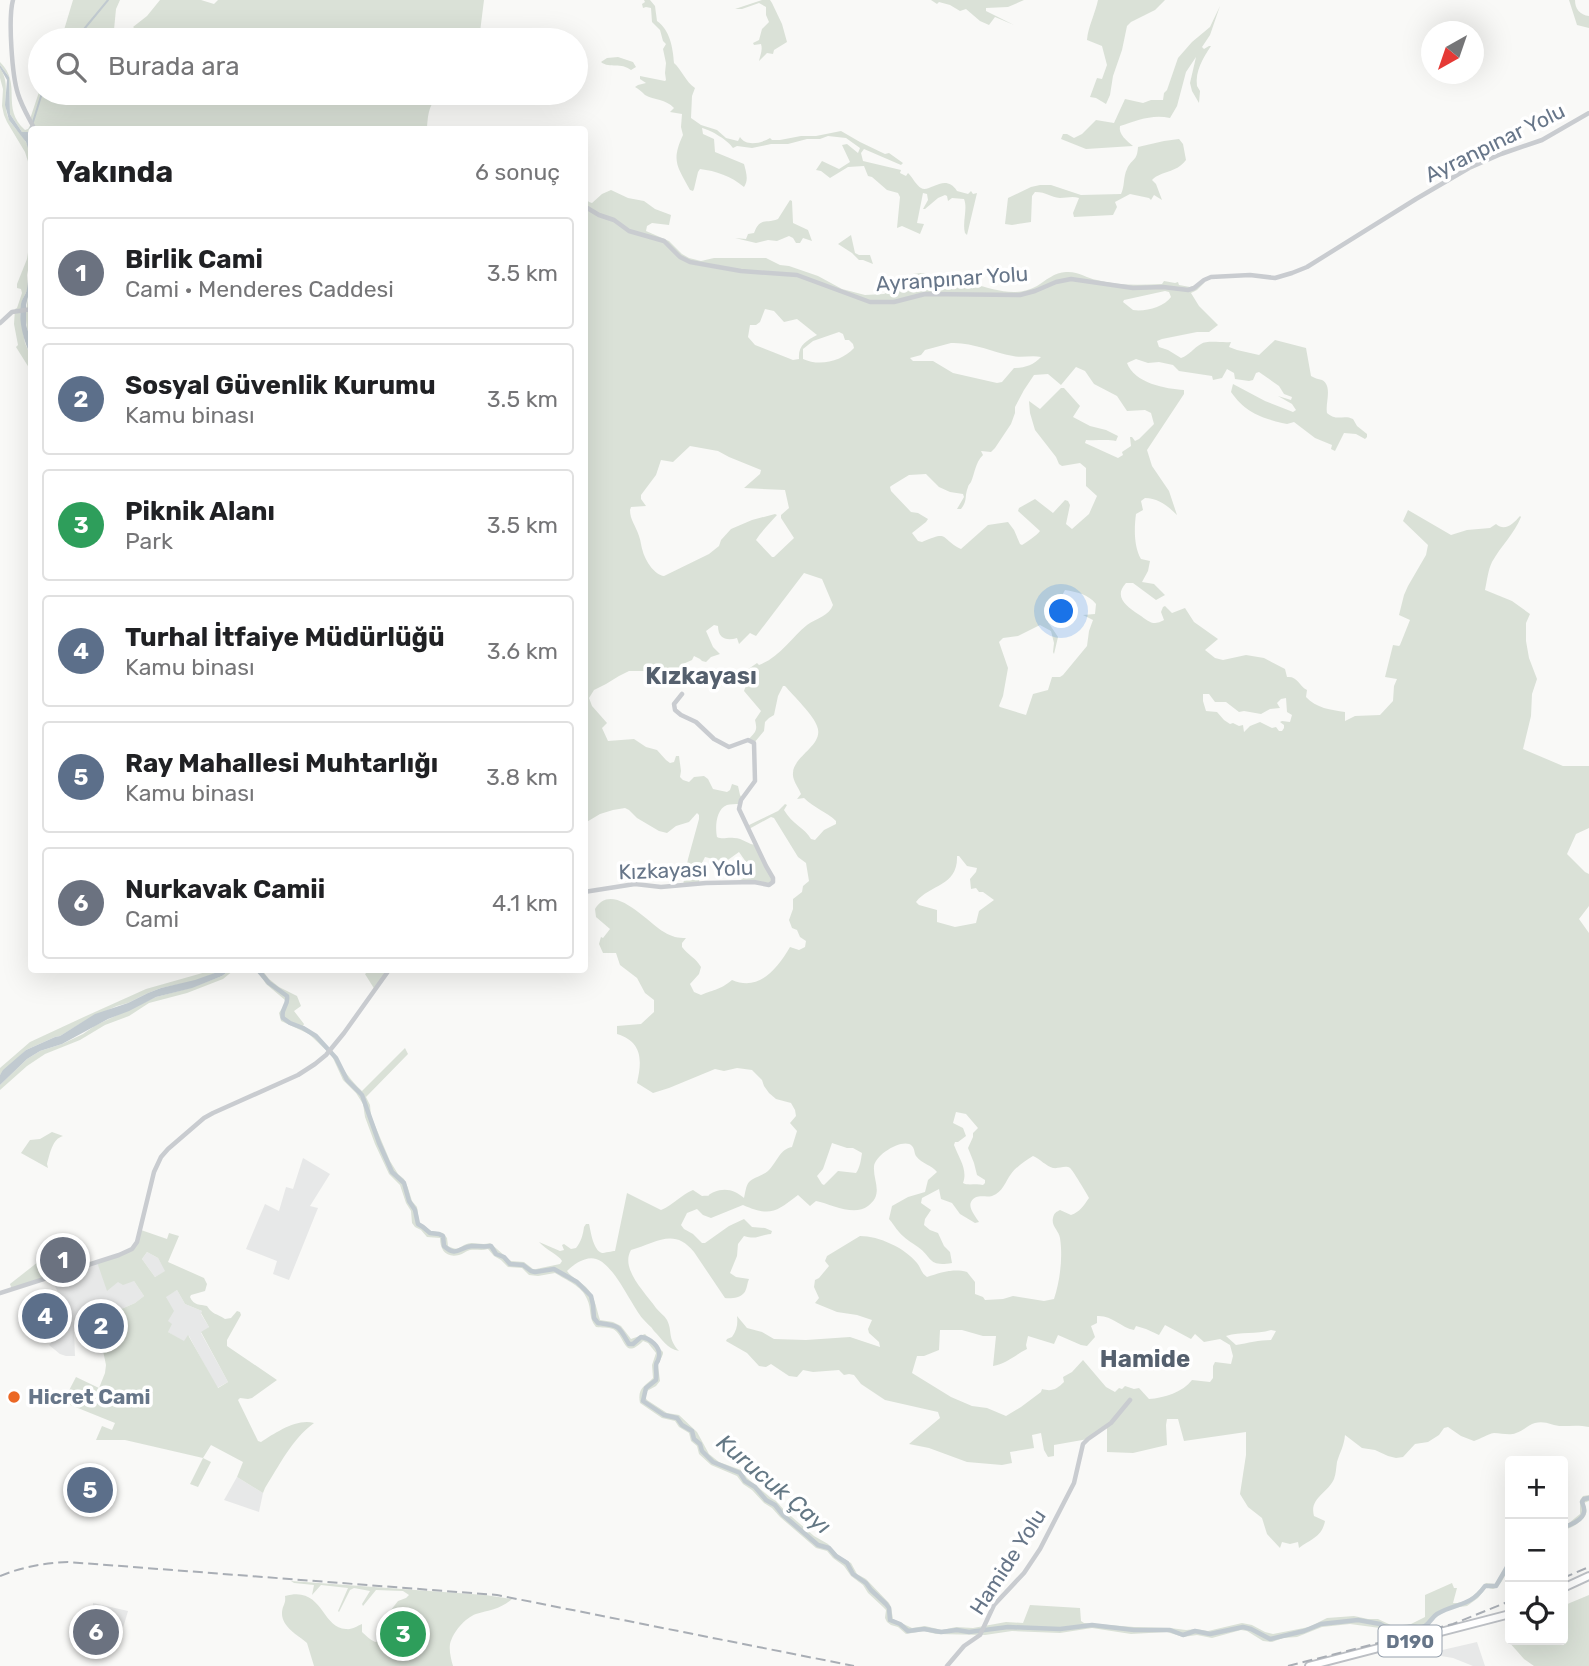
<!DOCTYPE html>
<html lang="tr">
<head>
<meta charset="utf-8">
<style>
  body { margin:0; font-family:Rubik,sans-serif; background:#f2f2f2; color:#202124 }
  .controls { position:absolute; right:21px; bottom:21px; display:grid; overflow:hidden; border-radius:7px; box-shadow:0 7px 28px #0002 }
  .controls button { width:63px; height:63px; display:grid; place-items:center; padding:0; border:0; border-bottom:2px solid #e0e0e0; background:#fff; color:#202124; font:35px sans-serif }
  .compass { position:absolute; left:1421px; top:21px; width:63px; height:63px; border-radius:50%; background:#fff; box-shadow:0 7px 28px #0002; rotate:220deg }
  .you { position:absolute; left:1062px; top:612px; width:24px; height:24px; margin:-18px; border:5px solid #fff; border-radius:50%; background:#1a73e8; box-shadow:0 0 0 10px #1a73e833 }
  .badge { display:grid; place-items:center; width:46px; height:46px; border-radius:50%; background:#eb6825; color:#fff; font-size:23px; font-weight:700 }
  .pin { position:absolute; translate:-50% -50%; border:4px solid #fff; box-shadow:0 2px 7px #0006 }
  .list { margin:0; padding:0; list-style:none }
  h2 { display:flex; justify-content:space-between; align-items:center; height:91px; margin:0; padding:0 28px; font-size:30px }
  h2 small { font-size:23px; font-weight:400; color:#757577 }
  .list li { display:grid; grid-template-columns:46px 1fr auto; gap:21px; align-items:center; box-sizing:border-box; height:112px; margin:0 14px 14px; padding:0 14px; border:2px solid #e0e0e0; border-radius:7px }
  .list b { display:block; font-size:26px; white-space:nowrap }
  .list p { margin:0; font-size:23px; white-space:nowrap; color:#757577 }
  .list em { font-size:23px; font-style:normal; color:#757577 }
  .icon { flex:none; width:38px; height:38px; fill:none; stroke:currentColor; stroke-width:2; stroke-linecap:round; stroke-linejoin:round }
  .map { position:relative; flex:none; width:1589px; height:1666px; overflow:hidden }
  .search { position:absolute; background:#fff; box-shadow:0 7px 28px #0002; left:28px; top:28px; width:560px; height:77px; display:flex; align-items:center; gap:18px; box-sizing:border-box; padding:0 24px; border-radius:38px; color:#757577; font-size:26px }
  .panel { position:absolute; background:#fff; box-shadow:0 7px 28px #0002; left:28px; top:126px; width:560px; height:847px; border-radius:7px }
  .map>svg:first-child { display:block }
</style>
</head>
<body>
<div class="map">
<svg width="1589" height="1666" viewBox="0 0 1589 1666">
  <rect width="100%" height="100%" fill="#f9f9f7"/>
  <g fill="#e7e8e8">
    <path d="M303 1158 330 1174 310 1206 318 1208 289 1280 273 1274 277 1261 246 1249 265 1204 279 1211 286 1187 293 1189Z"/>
    <path d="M147 1252 158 1258 166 1271 155 1277 142 1259Z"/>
    <path d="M108 1259 134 1281 144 1296 135 1303 119 1310 101 1341 78 1329 74 1330 75 1356H66L60 1354 49 1345 58 1335 69 1329 60 1303 62 1301 55 1286 59 1284 56 1276Z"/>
    <path d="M177 1290 185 1304 202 1311 201 1314 209 1327 201 1333 228 1382 217 1388 189 1336 184 1342 168 1332 166 1296Z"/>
    <path d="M237 1477 263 1493 259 1512 224 1500Z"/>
    <path d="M93 1603 128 1611 123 1628 109 1625 108 1628 92 1626Z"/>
    <path d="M1477 1642 1485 1666H1473L1453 1658 1441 1656 1438 1651Z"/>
  </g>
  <g fill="#dae1d7" fill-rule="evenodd">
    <path d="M73 0H120L116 9 113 40H61Z"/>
    <path d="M160 0H201L214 4 218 0H484L479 40H138L141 39 142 35 133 27 147 16Z"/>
    <path d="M644 0H650L655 6 657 21C670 30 673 48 674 63 682 70 685 81 695 88L692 96 691 118 701 125 717 130 726 138 738 141 740 137C746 147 762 143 770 138L772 140H780L801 136H816L841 131 860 142 885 154 889 153 903 163 901 165 864 149 861 153 863 161 901 170 900 173 906 176 908 173 909 174C913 178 916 185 921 188 929 194 945 172 957 191L968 194 971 191 973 194 977 193 967 235 965 233C962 222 968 209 964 199L952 198 948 201 947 196 945 195 938 198 925 209H923L928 200 927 194 923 193 917 223 924 224 920 234 902 226 897 228 900 197 898 193 887 190 872 177 868 176 864 166 848 167 830 178 821 171 816 170 822 161 839 169 850 162 842 145 847 144 858 153 860 148 846 138 828 136 820 139H807L788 144H771L752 148 737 146 733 148C729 141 711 130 702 128L703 134 714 139 715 152 744 164C746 172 749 180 744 187 731 176 716 171 700 169L698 172 694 189 693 191 690 190C677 166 671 161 683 135L681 127 682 114 670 112 674 108C666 99 654 100 645 95 642 92 639 89 635 87L638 85 646 83 640 79V76L665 81 666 80 665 73 666 63 663 49 666 44 663 41 660 30 652 22 651 8 646 7 643 8 642 4 645 2Z"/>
    <path d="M762 0H770L772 3 782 24 787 42 774 50 773 54 767 53 759 61C760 56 763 50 761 44L754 45 753 43 759 40 762 29 769 22 766 15V7L759 3 742 9H735Z"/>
    <path d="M931 0H1024L1008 7 986 8V11L1014 25 995 17 989 25 980 21 966 9 960 11 950 5 939 2 937 4Z"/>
    <path d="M1098 0H1165L1155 10 1131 22 1127 26 1122 50 1113 76 1110 95 1106 104 1096 98 1090 97 1097 78 1102 79 1107 65 1102 46 1087 40C1088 27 1095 14 1098 0Z"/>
    <path d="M1569 0H1575C1575 9 1580 15 1589 16V28L1577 25Z"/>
    <path d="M1220 6 1210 35 1202 47 1204 49 1209 46H1211C1203 58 1195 71 1197 86L1200 91 1199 103 1192 91 1190 83 1196 57 1186 72 1177 106 1170 118C1151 114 1137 121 1120 126 1118 134 1127 141 1133 146L1086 149 1061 139 1063 134H1067L1074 138 1082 134 1096 120 1114 123 1125 99 1143 103 1151 100H1163L1164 93 1167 90 1178 58 1192 42 1210 27Z"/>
    <path d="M618 57 633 62 636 67 631 70C621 62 610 69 601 62L607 58Z"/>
    <path d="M0 62C23 85 0 107 25 130L28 129 31 124V116L40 89V93H446C429 99 428 113 427 129L32 130 31 147 28 138 30 133 28 132H22L10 114 9 77 0 65Z"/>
    <path d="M0 68C11 84 2 99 8 117 11 125 19 131 24 139 31 149 31 159 31 171L25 152 7 122 4 115 2 106 3 89 0 78Z"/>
    <path d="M1179 139 1183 144 1186 160C1175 174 1162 170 1152 180L1156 184 1162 200 1154 195 1151 200 1149 198 1130 194 1115 202 1117 207 1113 215 1074 217 1073 213 1079 198C1072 196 1067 198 1060 198 1050 197 1047 192 1035 192L1032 196 1031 222 1012 225 1005 224 1008 198 1031 187 1040 185H1051L1081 195 1121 194C1125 186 1123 177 1127 169 1132 158 1137 162 1138 147L1164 141Z"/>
    <path d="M611 190 628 198 644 201 655 209 671 215 669 225 652 223 647 226 646 231 669 241 682 254 689 258 701 261 714 258H766L780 265 789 266 818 276 842 289 865 295 884 294 906 282 909 276 913 274 921 273 955 278 966 271 971 272 973 284C994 289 1016 298 1037 286 1045 281 1055 272 1066 272 1078 271 1086 278 1097 280 1119 286 1140 285 1162 284L1164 281 1175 283 1178 282 1179 285 1190 287 1205 282 1197 290 1191 293 1199 306 1218 325 1209 332H1197L1162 339 1157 341 1159 347 1168 350 1181 358C1190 355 1193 348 1201 344 1207 340 1222 343 1231 342L1229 347 1237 350 1259 355 1275 340 1306 348 1311 376C1314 378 1318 379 1322 380 1333 386 1325 403 1327 413 1337 422 1343 414 1353 419L1357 426 1367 434V437L1365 439 1356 434 1344 433 1335 451 1331 449 1332 445 1315 438 1294 422 1287 424 1282 423C1259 417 1245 412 1231 392L1233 384 1265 401 1293 412 1296 410 1292 404 1278 396 1291 400 1292 397 1284 394 1279 386 1259 372 1256 373 1253 380 1249 381 1235 379 1234 373 1227 369 1222 378 1213 380 1212 376 1179 371 1173 365 1159 362 1148 363 1136 359 1127 363C1134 383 1166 389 1184 390V394L1147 450 1152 466 1169 491 1177 515C1168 506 1158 498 1145 498L1141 501 1143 510 1136 514C1134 529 1134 547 1141 559L1150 561 1148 571 1142 582 1154 584 1165 595 1156 600 1133 583H1126C1113 597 1127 606 1138 614 1143 617 1148 622 1153 623 1159 623 1160 622 1164 620L1161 612 1163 607 1165 606 1172 613 1185 608 1194 622 1218 639 1205 650 1215 658 1223 660 1246 655 1264 658 1285 669 1287 677C1298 676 1298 685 1307 690L1306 697C1316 708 1331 710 1345 712V721L1355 716 1380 715 1393 701 1394 686 1397 679 1385 677 1393 645 1399 646 1400 645 1410 620 1399 615 1404 595 1408 586 1426 555 1428 545 1403 521 1408 510 1451 535 1467 530 1490 528 1496 524C1505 532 1513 524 1520 516L1521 517C1514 534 1501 546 1492 562 1488 570 1487 581 1485 590L1512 601 1530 614 1526 623V641L1529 658 1537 679 1532 694 1531 716 1523 749 1563 766H1589V828L1576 834 1567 854 1585 872 1589 874V906L1579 919 1589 933V1427C1580 1425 1571 1426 1562 1426 1553 1426 1545 1420 1535 1423 1528 1425 1523 1431 1516 1433 1509 1436 1502 1433 1494 1433 1487 1434 1481 1439 1474 1441L1461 1436 1448 1427 1444 1428 1439 1435 1428 1442 1415 1444 1403 1457 1396 1458 1388 1456 1375 1450 1362 1448 1345 1435C1344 1446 1340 1452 1337 1462 1336 1468 1336 1474 1334 1479 1328 1493 1309 1498 1314 1516L1325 1521C1322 1537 1311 1539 1299 1548L1298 1542 1290 1544 1282 1542 1280 1548 1267 1534 1262 1518 1248 1507 1240 1494 1246 1455V1432L1184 1441 1178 1419H1167L1166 1425 1167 1445 1133 1453 1107 1452V1427L1088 1439 1054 1445V1456L1048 1457 1044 1450 1041 1433 1032 1435 1034 1448 1010 1452 1012 1463 1002 1465 967 1462 929 1448 909 1444 940 1418 938 1412 885 1400 861 1384 854 1375 849 1374 844 1375 839 1370 813 1372 803 1370 797 1377 789 1376 771 1364 766 1367 759 1366 747 1353 726 1341 727 1339 732 1337C737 1330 738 1324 737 1316L747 1328 762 1332 774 1339 806 1340 850 1337 880 1347 879 1342 869 1333 868 1329 872 1320 857 1315 837 1312 815 1303 819 1298 814 1287 815 1280 819 1278 829 1266 825 1261 827 1256 860 1236C879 1236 905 1248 917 1263 921 1268 921 1273 927 1277 940 1273 953 1268 967 1272L975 1282V1294L983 1297 985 1300 1003 1299 1013 1296 1044 1301 1054 1299C1060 1281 1063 1257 1060 1238 1059 1231 1051 1226 1053 1218 1054 1213 1056 1212 1060 1210L1071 1215C1080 1212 1084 1205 1089 1198 1087 1194 1072 1169 1070 1168 1065 1165 1059 1169 1053 1168 1046 1166 1040 1159 1033 1156 1025 1161 1016 1167 1011 1174 1005 1182 1003 1192 992 1196 985 1198 976 1193 971 1202 968 1208 976 1217 979 1222L975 1223 960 1214 952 1203 941 1199 939 1189 922 1198 921 1203 931 1210 925 1219 924 1225 930 1230 938 1233 944 1246 950 1252 952 1263C928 1267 933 1258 918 1247 911 1242 905 1239 899 1232 895 1228 893 1223 889 1219L892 1206 908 1197 925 1192 928 1180 937 1172C932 1165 922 1164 916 1156 914 1153 915 1149 912 1146 904 1137 874 1155 874 1167 873 1181 884 1194 868 1206 854 1217 831 1204 816 1201L810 1206 798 1195C776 1212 770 1217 743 1205L711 1218 703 1215 697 1209 687 1213 681 1225 684 1229 693 1234 702 1243H705L729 1226 744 1219 752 1227 765 1228 772 1231 771 1234C759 1235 757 1240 744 1236L738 1244 737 1256 730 1273 736 1277 749 1279C747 1283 747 1290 744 1293 740 1298 730 1299 725 1298L694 1252C674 1227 656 1243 631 1250 620 1269 645 1292 656 1308 659 1312 664 1315 667 1320 673 1332 667 1338 679 1351 666 1348 663 1340 654 1331 651 1326 646 1323 643 1319 631 1305 614 1264 596 1259 586 1256 574 1264 567 1271 572 1278 580 1281 586 1287 595 1296 596 1308 600 1320L613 1322 621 1326 631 1339 645 1334 663 1352V1354L658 1365 660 1381 656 1386 647 1391 645 1397 647 1400 667 1413 679 1415 697 1432 709 1454 719 1462 741 1470 747 1478 771 1498 776 1501 785 1511 814 1536 828 1544 839 1556 851 1563 857 1574 866 1579 889 1603 891 1607 893 1619 912 1628 925 1626 942 1630 956 1627 973 1628 1006 1622 1023 1623 1030 1605 1080 1608 1081 1621 1084 1623 1134 1627 1170 1628 1186 1630 1196 1629 1208 1631 1242 1623 1252 1625 1265 1632 1273 1634 1309 1627 1327 1618 1354 1616 1368 1619H1378L1393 1626 1411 1624 1425 1617V1595L1452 1583 1454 1588H1457L1453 1603C1468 1604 1476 1593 1486 1583L1495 1584 1510 1560C1510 1567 1501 1588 1493 1589 1491 1589 1489 1588 1487 1587L1478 1598 1467 1606 1453 1608 1438 1615 1426 1628 1422 1630 1405 1629 1392 1634 1387 1633 1380 1628 1350 1624 1322 1627 1297 1637 1283 1638 1272 1642 1263 1641 1247 1631 1241 1630 1212 1638 1197 1635 1183 1637 1167 1632 1131 1634 1092 1628 1060 1633 1012 1631 985 1635 936 1634 924 1631 906 1634 898 1627 891 1625 887 1622 885 1618 886 1610 883 1607 868 1593 863 1585 851 1576 844 1566 833 1558 827 1551 816 1548 780 1517 772 1508 764 1503 752 1490 743 1484 737 1476 711 1465 699 1454 697 1446 691 1441 689 1433 679 1427 675 1421 662 1418 640 1403C637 1388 645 1386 653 1378L652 1365 656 1353 648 1343 643 1341C623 1361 626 1336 613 1329 608 1327 602 1328 596 1327 588 1318 592 1309 587 1299 582 1286 566 1280 555 1273L538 1276 529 1275 522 1268 508 1267 501 1260 494 1256 488 1249C482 1251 476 1249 470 1250 466 1251 463 1254 459 1255 446 1258 440 1250 440 1238L427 1237 421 1230 415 1227 412 1223 411 1211 406 1203 400 1185 389 1174 375 1144 365 1117 363 1104 356 1093 343 1080 332 1056 309 1034 281 1021 279 1013 285 1004V1000L266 984 259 973 252 970H262L269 979 279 987 297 996 301 1006 294 1011 304 1024 303 1026C333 1043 338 1069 362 1091L405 1048 408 1054 366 1097 370 1105 371 1116 390 1161 398 1174 404 1179 408 1188 412 1201 417 1207 419 1222 431 1231 443 1233 447 1238 448 1246C461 1253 460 1244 471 1243 478 1243 483 1245 490 1243L511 1261 524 1262 533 1269H536L560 1264 562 1261C559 1255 546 1250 539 1242L560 1251 564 1250 562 1245 564 1244 571 1249 576 1248C581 1242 583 1235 584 1227L586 1224H589C591 1232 593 1250 602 1253 604 1253 613 1251 615 1251L627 1193 661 1210C673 1205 681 1195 693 1190L702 1196C715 1195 703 1197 714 1192 726 1187 736 1191 744 1198 745 1194 746 1185 749 1182 754 1177 763 1176 769 1170 777 1162 780 1149 792 1147L797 1131 790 1123 796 1116 795 1110 791 1103 776 1099 769 1093 764 1086 762 1080 752 1070 737 1068 724 1071 715 1069 669 1088 653 1093 637 1083C642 1061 643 1042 617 1034V1026L641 1024 654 1012V1000L645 993 637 978 620 965 616 953H603L599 944 601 937 603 938 610 929 596 917 595 909C612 880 647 922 664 932 672 937 678 938 686 938L682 943V947C688 955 696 958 701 967L699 974 690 984 694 992 701 995C715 989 720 990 732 980 759 992 777 969 790 947L799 950 805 947 806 941 800 937 797 930 792 928 789 920 793 909V899L802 892 803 886 809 881 806 863 798 857 774 818 771 817 749 829 747 826 778 811 785 804 787 805 784 810C792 824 805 828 811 839L815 840 824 830 836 824V821C827 812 814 808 804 798L797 799 801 794C799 788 792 780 793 773 793 756 825 745 817 726 814 716 793 695 785 686H783L778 696 774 715 769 718 765 722 764 731 754 743 748 740C755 732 758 732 755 720L761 711 744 691 748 679 747 670 757 663 759 665C780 657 791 638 807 625 817 618 829 616 833 605L822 579 804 573 756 636 750 633 739 644 737 638C727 641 718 639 718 626L714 625 706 631 713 647 720 654 711 657 706 662 702 661 700 659 694 656 692 660 683 664 685 669 671 677 656 666 648 671H629L619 676 606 684 594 690 589 698 592 706 607 723 602 728 608 741 634 739 646 747 657 750 666 760 670 763 674 762 676 756H679L681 771 680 777 683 780 689 782 694 777 704 776 708 779 713 789 727 792 730 790 732 784 738 786 740 795 742 798 739 804C736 804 730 804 727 805 716 809 715 827 717 837 723 840 727 837 734 838 743 838 748 845 757 845L773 878 772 883 739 881 753 872 739 852 725 862 705 857 700 867 699 884 683 885 688 859 699 819V815L697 813 689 822 676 826 667 833 659 831 637 818 629 810 625 808 613 810 600 814 585 823V198L589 202 592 203 602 194ZM1165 291 1169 292 1171 297C1164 307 1145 312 1133 310L1123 302 1124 300ZM765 309 774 311 784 322 797 319 817 335C806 341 798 345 799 359L793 360 755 345 748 337 750 325H756L760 322ZM839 332 843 334 845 340H849L853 344 854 348C842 361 820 367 803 359V349L813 341ZM951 343C972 342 992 352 1013 356 1022 358 1032 355 1041 357 1034 365 1024 368 1014 368L1002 382 997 383 953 373 933 361H913L910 358 921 355 925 350ZM1076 367 1085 371 1094 384 1117 396 1127 411 1145 410 1151 413 1154 424 1139 439 1135 441 1132 437H1130L1131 446 1122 452 1123 455 1118 458 1085 443 1086 440C1096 441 1107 439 1116 441L1118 436 1106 430 1090 426 1073 417 1080 406 1064 388H1061L1040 409 1029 401 1030 413 1035 430 1056 457 1059 464 1062 466 1080 463 1086 468V486L1097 496 1089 514 1072 529 1066 524 1070 505 1068 501 1065 500 1053 513 1035 499 1019 508 1018 511 1040 531C1036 536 1027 542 1022 545L1020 544 1014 530 1008 522 988 525 961 549C939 538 950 530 922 542L918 541 912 533 926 522 928 519 918 513 911 512 891 491 890 487 891 486 909 475 926 474 939 487 950 492 963 494 964 497 957 509H961C968 500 964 497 968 487 968 485 970 484 971 482 975 473 975 463 983 455L981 451 991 452 995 448 1011 424 1015 413V407L1024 390 1034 375 1048 374 1061 385ZM690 446 718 451 729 457 761 470 760 474 744 488 785 490 789 508 781 515V518L794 538 774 557H772L756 540C761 532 770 523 777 515L775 514 752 520 731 529 721 540 719 546 709 554 664 576C655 575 646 562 643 552 641 547 641 541 639 536 636 526 630 520 630 510L631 507 646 506 641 499V495L656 475 661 460 673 462ZM1065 590C1077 592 1088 594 1096 604L1095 614 1083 615 1093 620 1089 631 1087 646 1063 675 1060 677H1052L1048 690 1033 694 1026 715 1000 707 999 706 1003 696 1008 668 999 642 1003 638 1018 636 1040 625 1051 631 1054 643 1053 652 1054 654 1058 637 1048 622ZM1203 694H1209L1215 702H1226L1239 712 1244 711 1261 714 1270 709 1280 708 1277 703 1281 699 1286 698 1287 712 1292 715 1290 722 1282 721 1280 722 1284 725V728L1282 731H1279L1276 727 1272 728 1260 722 1250 726 1244 732 1243 725 1239 726 1233 723 1230 724 1224 720 1217 712 1206 711 1203 701ZM957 856H959L967 866 977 868 976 872 970 879 971 889 976 888 979 892H983L994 900 979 911 976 923 955 927 937 922V910L919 905 916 902C930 884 958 887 957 856ZM956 1112 966 1114 978 1128 973 1133V1137L968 1148 974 1163 977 1175 985 1180V1183L983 1185C976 1183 968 1186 963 1183 968 1170 959 1158 954 1145L955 1142H958L966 1136 963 1128 953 1123ZM832 1143 847 1148H853L862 1153C861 1159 860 1168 856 1173L838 1171 824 1185 822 1184 817 1176 823 1169ZM1097 1316C1112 1315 1120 1327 1134 1330L1136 1326 1146 1329 1159 1335 1165 1325 1191 1339 1195 1334 1204 1342 1220 1339 1230 1345 1233 1356 1231 1364 1215 1362 1213 1366V1378L1210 1382 1192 1380C1183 1392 1164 1398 1149 1399L1139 1388 1134 1389 1125 1386 1122 1389 1119 1388 1115 1392 1106 1387 1083 1360 1072 1372 1063 1377 1064 1382C1057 1389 1052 1392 1042 1389L1041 1392 1021 1407 1006 1416 987 1408 972 1406 951 1397 912 1373 917 1356H924L939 1350 940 1330H962L983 1336H996L993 1366C1006 1364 1015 1355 1027 1349L1026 1345 1028 1336 1054 1344 1058 1335 1081 1345 1087 1346 1095 1337 1091 1326 1097 1323ZM1271 1330 1276 1331 1271 1340C1259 1340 1248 1343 1236 1345L1226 1336C1241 1331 1256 1335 1271 1330Z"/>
    <path d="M790 200 792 201 793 223 808 230 812 241 803 238 800 243H796L793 238 789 236 777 241 768 240 756 243 735 238 746 239 748 234 754 233C760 217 765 224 778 219Z"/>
    <path d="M31 233V263L29 265 27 275 28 288 22 301 20 314 25 343 31 357V371L16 347 18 345 14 324 15 309 17 308 22 293 21 289 17 288V284L27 259Z"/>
    <path d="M851 235 855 253 859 255H870L873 264 863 260H859L852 253 838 244Z"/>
    <path d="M31 284V341C22 319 27 305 31 284Z"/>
    <path d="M213 970H223L195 981 161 988 148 993 128 1003 117 1006 88 1019 60 1036 55 1037 26 1050 0 1075V1068L30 1042 86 1016 146 989Z"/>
    <path d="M230 970H234L223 979 187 993 149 1003 129 1016 105 1025 80 1040 45 1054 27 1066 0 1090V1085L27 1059 40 1051 62 1044 83 1034 96 1025 156 997 190 988 222 976Z"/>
    <path d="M370 970H389L375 990 365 974Z"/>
    <path d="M52 1132 63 1136C52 1139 50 1154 47 1164L48 1168 21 1153 30 1140 40 1139Z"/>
    <path d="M141 1230 167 1239 169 1233 179 1236 168 1262 204 1278 207 1284 205 1291 191 1295 190 1297C194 1306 200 1304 207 1306 213 1315 216 1313 225 1319L231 1318 237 1311 240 1312 241 1315 227 1340V1346L277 1380 252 1398 248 1399 240 1398 238 1400 258 1441 261 1442C275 1433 297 1418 314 1423 292 1439 279 1466 265 1488L263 1493 237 1477 243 1462 211 1445 203 1458 211 1462 198 1487 190 1484 203 1458 125 1440H96L102 1426 112 1430 115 1423 63 1402 76 1377 99 1388 105 1373 106 1365 101 1341 119 1310 135 1303 144 1296 134 1281 123 1285 118 1282 107 1291 97 1262 132 1249ZM147 1252 158 1258 165 1271 155 1277 142 1259ZM177 1290 185 1304 202 1311 201 1313 209 1327 201 1332 228 1382 218 1388 188 1335 184 1341 168 1332 172 1324 168 1321 174 1311 166 1297Z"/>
    <path d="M52 1251 59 1275 12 1290 10 1284Z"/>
    <path d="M1589 1495V1501L1584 1503C1586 1507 1587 1510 1586 1514 1583 1522 1570 1529 1563 1530V1525L1569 1523 1580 1514V1500L1583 1496Z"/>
    <path d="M291 1581 485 1595 512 1599C501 1609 489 1610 476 1614 465 1618 453 1632 450 1644 449 1651 451 1659 453 1666H314L307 1643C298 1635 281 1627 282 1612 283 1604 286 1604 285 1596 323 1585 321 1628 346 1629 352 1630 357 1626 362 1624V1632C365 1635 373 1642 376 1642L387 1636 396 1627 397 1625 388 1619 386 1620 384 1619 398 1601 406 1598 409 1595 403 1591 376 1590 363 1606 362 1604 370 1591 354 1588 350 1590 339 1612 338 1611 348 1588 321 1585 312 1595 314 1585 294 1583Z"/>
    <path d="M1589 1595V1666H1534L1524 1659 1509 1642 1511 1640H1563V1599L1565 1605Z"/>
  </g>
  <g fill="#c1cad0">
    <path d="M0 65 9 77 10 114 22 132H28L30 134 28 138 31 147V157L26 142 9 120 5 105 7 80 0 68Z"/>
    <path d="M31 263V285L26 305V325L31 341V357C24 341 18 322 21 304 22 298 26 295 27 289 29 280 27 271 31 263Z"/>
    <path d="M223 970H230L222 976 192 988 156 997 129 1011 108 1019 62 1044 40 1051 27 1059 0 1085V1075L3 1070 26 1050 55 1037 60 1036 95 1014 128 1003 148 993 161 988 195 980Z"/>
  </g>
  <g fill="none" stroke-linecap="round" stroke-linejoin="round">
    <g stroke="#c1cad0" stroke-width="2">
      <path d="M75 40 108 0"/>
      <path d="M33 122 42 93"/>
      <path d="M29 133 31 127"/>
    </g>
    <g stroke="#c1cad0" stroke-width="4.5">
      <path d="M258 970 269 983 287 996C289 1005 280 1009 283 1018L290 1023 303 1028 316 1036 336 1058 347 1080 362 1095 379 1143 392 1172 404 1183 409 1201 415 1210 418 1224 423 1227 430 1233 439 1234 443 1236 444 1246C457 1258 459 1247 472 1246 479 1246 485 1247 491 1246L496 1254 504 1257 510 1264 523 1265 531 1271 535 1272 554 1269 577 1282 591 1296 593 1305 594 1318 598 1323C620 1326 618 1325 629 1344H633L641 1337C650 1338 661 1347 659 1357 657 1366 656 1359 656 1368 656 1372 657 1376 656 1380L646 1388 643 1401 664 1415 677 1418 682 1425 692 1431 694 1439 700 1444 702 1451 713 1462 740 1473 745 1481 755 1487 766 1500 775 1505 783 1515 818 1545 829 1548 836 1556 847 1563 853 1574 866 1583 871 1590 886 1604 889 1608 890 1620 900 1624 908 1631 924 1629 941 1632 957 1630 969 1632 1008 1627 1060 1629 1092 1625 1134 1630H1170L1183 1635 1195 1631 1210 1634 1243 1627 1251 1629 1270 1639 1304 1631 1321 1624 1358 1620 1380 1624 1392 1631C1397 1630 1402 1627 1408 1627 1414 1626 1420 1629 1425 1626 1430 1623 1432 1617 1437 1614 1457 1602 1469 1608 1485 1586H1496L1510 1562"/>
      <path d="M1563 1527C1569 1526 1583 1520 1584 1512 1585 1509 1583 1505 1582 1502L1584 1499 1589 1498"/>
    </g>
    <g stroke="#bcbfc4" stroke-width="10">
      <g id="primary">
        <path d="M1563 1588 1589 1576"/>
        <path d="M1309 1666 1510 1614"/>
      </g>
    </g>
    <g stroke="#c9ccd0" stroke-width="4.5">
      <path d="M13 0C8 18 12 76 18 94 22 107 29 118 35 130"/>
      <path d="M584 206 599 215 614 220 629 231 664 241 680 257 690 262 741 271 797 275 870 302H894L925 294 1020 295 1035 291 1056 282 1071 279 1133 288 1163 287 1188 290 1194 288 1204 280 1211 277 1250 275 1275 278 1292 273 1307 267 1416 199 1469 168 1501 154 1542 140 1589 113"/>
      <path d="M0 323 12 312 32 309"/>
      <path d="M584 892 635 884 661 887 706 883 754 882 769 885 773 882V878L766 866 739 809 741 800 755 781 754 743 748 740 729 747 714 739 696 722 681 715 675 710 674 704 682 694"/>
      <path d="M0 1293 119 1255 132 1249 137 1242 154 1172 161 1157 168 1149 204 1118 213 1113 298 1075 315 1064 326 1055 344 1033 389 970"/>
      <path d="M947 1666 964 1646 980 1635 994 1605 1024 1573 1040 1549 1074 1483 1083 1444 1088 1439 1111 1423 1130 1400"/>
    </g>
    <use href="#primary" stroke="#fff" stroke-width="6"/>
    <g stroke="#a9aeb5" stroke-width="2" stroke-dasharray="10 5" stroke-linecap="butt">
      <path d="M0 1576C22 1567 44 1563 68 1562L497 1595 854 1666"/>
      <path d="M1563 1578 1589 1567"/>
      <path d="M1288 1666 1453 1624 1510 1601"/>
    </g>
  </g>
  <circle fill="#eb6825" stroke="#fff" stroke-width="2.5" cx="14" cy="1397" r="7"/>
  <g text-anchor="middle" stroke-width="7" stroke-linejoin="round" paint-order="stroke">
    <rect fill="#fff" stroke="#959fac" stroke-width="2" x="1378.5" y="1625.5" width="63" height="31" rx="5"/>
    <g font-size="19" font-weight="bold" fill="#677689">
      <text x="1410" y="1648">D190</text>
    </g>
    <g font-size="21" fill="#677689" stroke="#fff">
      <text transform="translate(1495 143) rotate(-26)" y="7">Ayranpınar Yolu</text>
      <text transform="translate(952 279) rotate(-4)" y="7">Ayranpınar Yolu</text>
      <text transform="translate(686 870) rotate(-2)" y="7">Kızkayası Yolu</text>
      <text transform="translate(1008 1562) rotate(-57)" y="7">Hamide Yolu</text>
    </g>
    <g font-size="21" font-weight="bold" fill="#677689" stroke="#fff" text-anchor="start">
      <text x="28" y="1404">Hicret Cami</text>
    </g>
    <g font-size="23" font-style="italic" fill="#637784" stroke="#fff">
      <text transform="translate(774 1484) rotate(40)" y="8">Kurucuk Çayı</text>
    </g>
    <g font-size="24" font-weight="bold" fill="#55606e" stroke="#fff">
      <text x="701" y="684">Kızkayası</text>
      <text x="1145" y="1367">Hamide</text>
    </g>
  </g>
</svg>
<div class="controls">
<button>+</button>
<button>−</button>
<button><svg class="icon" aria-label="locate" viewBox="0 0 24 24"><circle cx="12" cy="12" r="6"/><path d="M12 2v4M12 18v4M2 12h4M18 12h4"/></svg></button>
</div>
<svg class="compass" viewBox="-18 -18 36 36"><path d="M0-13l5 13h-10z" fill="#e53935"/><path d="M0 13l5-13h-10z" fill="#757577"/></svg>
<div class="you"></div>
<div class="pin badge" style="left:63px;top:1260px;background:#6b7280">1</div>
<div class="pin badge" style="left:101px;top:1326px;background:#5c6f8a">2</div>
<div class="pin badge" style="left:403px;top:1634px;background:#2e9e5b">3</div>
<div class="pin badge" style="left:45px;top:1316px;background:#5c6f8a">4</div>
<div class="pin badge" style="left:90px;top:1490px;background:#5c6f8a">5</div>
<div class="pin badge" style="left:96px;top:1632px;background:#6b7280">6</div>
<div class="search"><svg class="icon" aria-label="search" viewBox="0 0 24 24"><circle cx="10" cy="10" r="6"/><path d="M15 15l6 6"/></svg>Burada ara</div>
<section class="panel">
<h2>Yakında<small>6 sonuç</small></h2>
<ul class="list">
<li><span class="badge" style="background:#6b7280">1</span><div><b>Birlik Cami</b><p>Cami · Menderes Caddesi</p></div><em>3.5 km</em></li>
<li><span class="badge" style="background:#5c6f8a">2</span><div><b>Sosyal Güvenlik Kurumu</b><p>Kamu binası</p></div><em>3.5 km</em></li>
<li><span class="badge" style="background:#2e9e5b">3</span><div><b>Piknik Alanı</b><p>Park</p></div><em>3.5 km</em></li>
<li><span class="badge" style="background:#5c6f8a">4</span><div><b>Turhal İtfaiye Müdürlüğü</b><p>Kamu binası</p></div><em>3.6 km</em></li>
<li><span class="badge" style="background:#5c6f8a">5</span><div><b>Ray Mahallesi Muhtarlığı</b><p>Kamu binası</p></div><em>3.8 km</em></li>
<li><span class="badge" style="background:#6b7280">6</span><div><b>Nurkavak Camii</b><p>Cami</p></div><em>4.1 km</em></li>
</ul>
</section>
</div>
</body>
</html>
